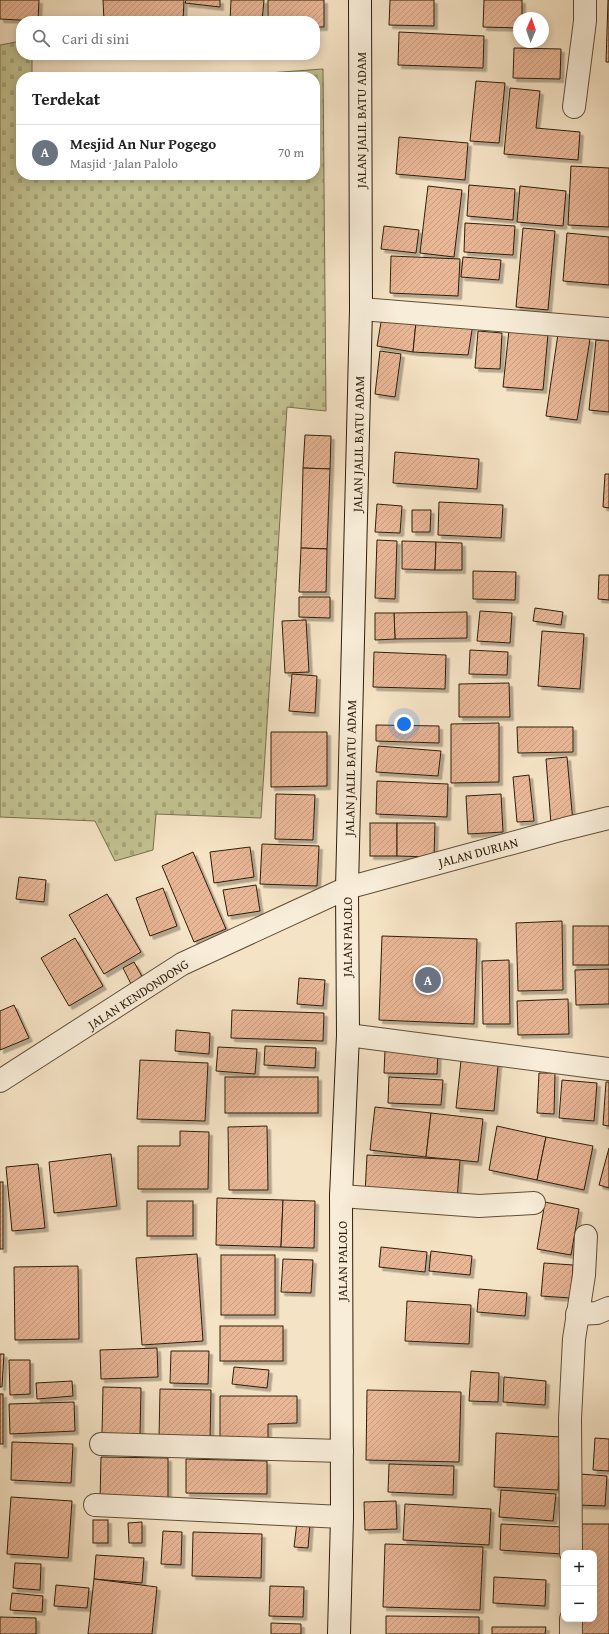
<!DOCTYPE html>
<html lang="id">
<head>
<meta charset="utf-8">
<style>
  body { margin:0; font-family:"Gentium Book Plus",serif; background:#f2f2f2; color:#222 }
  .controls { position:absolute; right:12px; bottom:12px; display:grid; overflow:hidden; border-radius:8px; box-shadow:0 2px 10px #0003 }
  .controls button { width:36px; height:36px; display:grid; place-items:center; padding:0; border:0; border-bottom:1px solid #e0e0e0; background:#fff; color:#222; font:20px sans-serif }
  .compass { position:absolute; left:513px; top:12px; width:36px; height:36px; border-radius:50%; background:#fff; box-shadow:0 2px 10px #0003; rotate:2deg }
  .you { position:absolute; left:404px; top:724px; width:14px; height:14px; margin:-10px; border:3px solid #fff; border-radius:50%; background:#1a73e8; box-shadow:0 0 0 6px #1a73e833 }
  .badge { display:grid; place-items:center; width:26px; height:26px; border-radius:50%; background:#8f2418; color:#fff; font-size:13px; font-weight:700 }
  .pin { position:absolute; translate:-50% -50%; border:2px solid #fff; box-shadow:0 1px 4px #0006 }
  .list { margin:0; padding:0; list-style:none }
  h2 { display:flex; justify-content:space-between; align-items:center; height:52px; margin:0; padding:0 16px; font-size:17px }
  h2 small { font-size:13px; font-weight:400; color:#767676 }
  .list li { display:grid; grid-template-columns:26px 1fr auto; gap:12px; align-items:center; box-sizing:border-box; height:56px; padding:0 16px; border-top:1px solid #e0e0e0 }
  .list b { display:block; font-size:15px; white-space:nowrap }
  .list p { margin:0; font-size:13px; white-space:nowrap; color:#767676 }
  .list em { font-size:13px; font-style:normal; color:#767676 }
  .icon { flex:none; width:22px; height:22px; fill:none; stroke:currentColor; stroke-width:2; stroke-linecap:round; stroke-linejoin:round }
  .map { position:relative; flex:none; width:609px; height:1634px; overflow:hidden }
  .search { position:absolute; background:#fff; box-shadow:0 2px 10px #0003; left:16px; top:16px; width:304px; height:44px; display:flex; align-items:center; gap:10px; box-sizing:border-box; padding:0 14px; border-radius:16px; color:#767676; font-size:15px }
  .panel { position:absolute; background:#fff; box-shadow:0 2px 10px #0003; left:16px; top:72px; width:304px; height:108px; border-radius:16px }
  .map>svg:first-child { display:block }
</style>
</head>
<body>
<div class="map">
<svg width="609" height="1634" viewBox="0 0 609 1634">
  <defs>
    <pattern id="cemetery-stones" width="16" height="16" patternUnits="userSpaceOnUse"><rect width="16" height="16" fill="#c2c290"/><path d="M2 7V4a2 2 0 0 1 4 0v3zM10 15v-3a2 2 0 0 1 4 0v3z" fill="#a7a67b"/></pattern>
    <pattern id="building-hatch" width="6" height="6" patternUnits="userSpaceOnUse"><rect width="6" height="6" fill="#e9b696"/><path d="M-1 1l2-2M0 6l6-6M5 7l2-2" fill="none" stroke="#c89c80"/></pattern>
    <filter id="shadow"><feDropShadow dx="3.5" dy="3.5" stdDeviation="0" flood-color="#0004"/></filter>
  </defs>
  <rect width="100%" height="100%" fill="#f5e3c5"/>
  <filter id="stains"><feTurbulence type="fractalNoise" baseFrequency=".005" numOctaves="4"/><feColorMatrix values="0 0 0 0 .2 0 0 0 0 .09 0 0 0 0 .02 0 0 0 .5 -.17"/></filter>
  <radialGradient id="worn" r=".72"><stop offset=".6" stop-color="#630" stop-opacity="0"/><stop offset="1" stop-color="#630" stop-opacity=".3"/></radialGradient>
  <path fill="url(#cemetery-stones)" stroke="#78704c" d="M21 41V55H32V77H21V175H315V77H213L323 69 326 411 287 407 261 818 156 814 153 850 115 861 95 821 0 817V45Z"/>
  <g fill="url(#building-hatch)" stroke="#2e1e09" filter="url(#shadow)">
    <path d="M0 0H39L38 21 0 19Z"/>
    <path d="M103 0H184L183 21H104Z"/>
    <path d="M186 0H220V7L185 3Z"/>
    <path d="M231 0H264L262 21H230Z"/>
    <path d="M268 0H324V27H315V21H268Z"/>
    <path d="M390 0H434V26L389 25Z"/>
    <path d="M484 0H522V18H519V28L483 27Z"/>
    <path d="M608 0H609V62H606Z"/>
    <path d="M399 32 484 36 483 68 398 65Z"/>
    <path d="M514 48 561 49 560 79 513 78Z"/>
    <path d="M476 81 505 83 499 143 470 141Z"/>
    <path d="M510 88 540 91 536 128 580 132 578 160 504 154Z"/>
    <path d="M399 137 468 143 465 180 396 174Z"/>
    <path d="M571 166 609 168V227L568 225Z"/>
    <path d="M469 185 515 189 513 220 467 216Z"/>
    <path d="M428 186 462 190 454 257 420 253Z"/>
    <path d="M520 186 566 191 563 226 517 222Z"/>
    <path d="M465 223 515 226 513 255 464 252Z"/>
    <path d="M384 226 419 230 416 253 381 249Z"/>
    <path d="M523 228 555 231 548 310 516 307Z"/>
    <path d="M567 233 609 237V285L563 281Z"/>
    <path d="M391 256 460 259 458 296 390 293Z"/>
    <path d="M463 257 501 260 499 280 461 277Z"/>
    <path d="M381 322H416L413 352 377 346Z"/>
    <path d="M416 322 473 324 468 355 413 352Z"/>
    <path d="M509 330 548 334 543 390 503 387Z"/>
    <path d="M478 331 502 333 500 369 475 368Z"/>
    <path d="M558 334 590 339 577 420 546 416Z"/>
    <path d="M596 340 609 341V412L589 410Z"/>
    <path d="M380 351 401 354 395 397 375 394Z"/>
    <path d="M305 435 331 436 330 469 303 468Z"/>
    <path d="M395 452 479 459 477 489 393 483Z"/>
    <path d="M303 468 330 469 327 549 301 548Z"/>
    <path d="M605 474H609V508L603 507Z"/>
    <path d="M439 502 503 505 501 538 438 535Z"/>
    <path d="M377 504 402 506 400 533 375 532Z"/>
    <path d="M412 510H431L430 532H412Z"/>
    <path d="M377 540 397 541 395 599 375 598Z"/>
    <path d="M402 541 436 542 435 570 402 569Z"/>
    <path d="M436 542 462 543V570H435Z"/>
    <path d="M301 548 327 549 326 592H299Z"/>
    <path d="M473 571 516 572 515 600 473 599Z"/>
    <path d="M599 575H609V600L598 599Z"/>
    <path d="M299 597H330V618L299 617Z"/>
    <path d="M535 608 563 612 561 625 533 621Z"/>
    <path d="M480 611 512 613 510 643 477 641Z"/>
    <path d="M467 612V638L395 639 394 613Z"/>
    <path d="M375 613H394L395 639 375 640Z"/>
    <path d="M306 620 309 672 285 673 282 621Z"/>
    <path d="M542 631 584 634 580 689 538 686Z"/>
    <path d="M470 650 508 652 507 675 469 674Z"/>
    <path d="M374 652 446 655 445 689 373 687Z"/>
    <path d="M292 674 317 676 315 713 289 711Z"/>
    <path d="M509 683 510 717H459V684Z"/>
    <path d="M499 723V782L451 783V724Z"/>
    <path d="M376 725 439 726V743L376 741Z"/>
    <path d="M517 727H573V752L518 753Z"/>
    <path d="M271 732H327V786L271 787Z"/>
    <path d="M378 746 441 751 438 776 376 772Z"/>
    <path d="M567 757 573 822 551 824 546 759Z"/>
    <path d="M529 775 534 821 517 822 513 777Z"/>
    <path d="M377 781 448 784 447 817 376 814Z"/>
    <path d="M276 794 315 795 313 840 275 839Z"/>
    <path d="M501 794 503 832 468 834 466 796Z"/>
    <rect x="370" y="823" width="27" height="33"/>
    <path d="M397 823H435L434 857 397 856Z"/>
    <path d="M262 844 319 846 317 886 260 884Z"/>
    <path d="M250 847 254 877 214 883 210 852Z"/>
    <path d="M193 852 226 929 194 942 162 866Z"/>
    <path d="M19 877 46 880 44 902 16 899Z"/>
    <path d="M256 885 260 911 228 916 223 890Z"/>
    <path d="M163 888 177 926 150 936 136 898Z"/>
    <path d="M107 894 141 952 104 974 69 915Z"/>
    <path d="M562 921 563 990 518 991 516 923Z"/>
    <rect x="573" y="926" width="36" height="39"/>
    <path d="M382 936 477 939 474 1024 379 1020Z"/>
    <path d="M75 938 103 986 69 1006 41 958Z"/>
    <path d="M509 960 510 1024H483L482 961Z"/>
    <path d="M134 962 144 980 132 986 123 968Z"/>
    <path d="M609 969V1004L576 1005 575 970Z"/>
    <path d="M299 978 325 980 323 1006 297 1004Z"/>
    <path d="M568 999 569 1034 518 1035 517 1001Z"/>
    <path d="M14 1005 29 1038 0 1050V1011Z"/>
    <path d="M232 1010 324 1013 323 1041 231 1038Z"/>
    <path d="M176 1030 210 1033 209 1054 175 1051Z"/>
    <path d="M265 1046 316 1048 315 1068 264 1065Z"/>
    <path d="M218 1047 257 1049 255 1074 216 1071Z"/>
    <path d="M385 1050 438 1051 437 1074 384 1073Z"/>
    <path d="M462 1051 499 1055 494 1111 456 1108Z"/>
    <path d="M140 1060 208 1063 205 1121 137 1119Z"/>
    <path d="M539 1073H555L554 1114 537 1113Z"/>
    <rect x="225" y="1077" width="93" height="36"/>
    <path d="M389 1077 443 1080 441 1105 388 1103Z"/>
    <path d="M562 1080 597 1083 594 1121 559 1118Z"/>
    <path d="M606 1082H609V1126L603 1125Z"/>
    <path d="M375 1107 431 1113 426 1157 370 1150Z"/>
    <path d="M431 1113 483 1119 478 1162 426 1157Z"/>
    <path d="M267 1126 268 1190H229L228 1127Z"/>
    <path d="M497 1126 546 1137 537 1180 489 1170Z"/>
    <path d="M180 1131 209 1132 208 1189H138V1146H180Z"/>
    <path d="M546 1137 593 1146 584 1190 537 1180Z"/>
    <path d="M609 1148V1188L599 1185Z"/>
    <path d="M111 1154 117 1206 54 1213 49 1162Z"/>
    <path d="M367 1155 460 1160 457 1200 365 1194Z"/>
    <path d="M38 1164 45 1228 12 1231 6 1167Z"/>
    <rect x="0" y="1182" width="3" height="67"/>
    <path d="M217 1198 283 1200 281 1247 216 1245Z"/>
    <path d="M283 1200 315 1201 314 1248 281 1247Z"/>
    <rect x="147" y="1201" width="46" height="35"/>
    <path d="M545 1202 579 1209 571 1255 537 1249Z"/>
    <path d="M381 1247 427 1252 425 1272 379 1267Z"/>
    <path d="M431 1251 472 1256 470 1275 429 1271Z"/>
    <path d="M197 1254 203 1341 142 1345 136 1258Z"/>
    <rect x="221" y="1255" width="54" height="60"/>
    <path d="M283 1259 313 1260 311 1293 281 1292Z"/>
    <path d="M544 1263 573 1265 571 1298 541 1296Z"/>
    <path d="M78 1266 79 1339 15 1340 14 1267Z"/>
    <path d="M479 1289 527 1293 525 1316 477 1312Z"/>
    <path d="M407 1301 471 1305 469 1344 405 1341Z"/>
    <rect x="220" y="1326" width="63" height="35"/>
    <path d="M157 1348 158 1377 101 1379 100 1350Z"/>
    <path d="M171 1351H209L208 1384 170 1383Z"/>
    <path d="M0 1354H4L2 1387H0Z"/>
    <path d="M9 1360H30V1394L10 1395Z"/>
    <path d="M234 1367 269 1370 267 1388 232 1384Z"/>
    <path d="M471 1371 499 1373 498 1402 469 1401Z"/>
    <path d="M504 1377 546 1381 545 1405 503 1402Z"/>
    <path d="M72 1381 73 1396 37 1399 36 1383Z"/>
    <path d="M103 1387 141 1388 140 1435 102 1434Z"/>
    <path d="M160 1389 211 1390 210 1440 159 1439Z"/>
    <path d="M367 1390 461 1392 459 1462 366 1460Z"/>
    <rect x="0" y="1394" width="3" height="50"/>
    <path d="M220 1396H297V1423L268 1424V1442H220Z"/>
    <path d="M74 1402 75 1431 10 1434 9 1404Z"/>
    <path d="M496 1433 561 1437 558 1490 494 1487Z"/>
    <path d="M595 1438 609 1439V1471L593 1470Z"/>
    <path d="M12 1442 73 1444 71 1483 11 1480Z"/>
    <path d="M101 1457 168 1458V1503L100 1501Z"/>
    <path d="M186 1459 267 1461V1494L186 1493Z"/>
    <path d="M389 1464 454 1466 453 1495 388 1492Z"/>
    <path d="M580 1474 607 1476 605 1506 578 1505Z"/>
    <path d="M501 1490 556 1494 553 1521 499 1517Z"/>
    <path d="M11 1497 72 1501 68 1558 7 1554Z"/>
    <path d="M396 1501 397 1529 365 1530 364 1502Z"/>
    <path d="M405 1504 491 1509 489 1545 403 1540Z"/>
    <rect x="93" y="1520" width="15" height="23"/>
    <path d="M142 1522V1543H129L128 1523Z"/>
    <path d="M297 1522 310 1523 308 1548 294 1547Z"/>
    <path d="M501 1524 563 1527 562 1554 500 1550Z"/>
    <path d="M582 1524H609V1634H579V1619H594V1553H581Z"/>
    <path d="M163 1531 182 1532 181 1565 161 1564Z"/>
    <path d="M193 1532 262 1534 261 1578 192 1576Z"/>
    <path d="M385 1544 483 1547 480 1610 383 1607Z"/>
    <path d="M96 1555 144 1558 142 1583 94 1579Z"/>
    <path d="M15 1563 41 1564 40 1590 13 1588Z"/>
    <path d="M494 1577 546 1580 545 1606 493 1603Z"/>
    <path d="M94 1579 157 1587 152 1634H88Z"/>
    <path d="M56 1585 89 1588 87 1608 54 1606Z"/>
    <path d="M270 1586 304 1587 303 1617 269 1616Z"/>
    <path d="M12 1593 43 1596 42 1612 10 1610Z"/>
    <path d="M386 1616 479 1617V1634H386Z"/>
    <path d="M0 1617 36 1618V1634H0Z"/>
    <path d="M271 1623 301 1624V1634H271Z"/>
    <path d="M492 1627H546L545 1634H492Z"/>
  </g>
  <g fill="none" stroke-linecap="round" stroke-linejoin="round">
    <g stroke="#604f38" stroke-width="24">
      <g id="street">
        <path d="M574 107 585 21V0"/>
        <path d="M361 309 609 329"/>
        <path d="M348 1035 609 1069"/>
        <path d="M0 1081 182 964 347 888 564 829 609 818"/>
        <path d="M341 1196 479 1206 534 1203"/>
        <path d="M577 1314 597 1313 609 1308"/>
        <path d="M101 1444 342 1451"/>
        <path d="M95 1505 342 1517"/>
        <path d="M571 1553 570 1419 574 1339 584 1275 586 1236"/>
        <path d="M571 1619V1634"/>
      </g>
    </g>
    <g stroke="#2e1e09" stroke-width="24">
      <path id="secondary" d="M339 1634 342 1517 341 1196 348 1035 347 888 361 309 360 0"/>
    </g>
    <use href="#street" stroke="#f8edd9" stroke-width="22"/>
    <use href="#secondary" stroke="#f8edd9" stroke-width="22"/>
  </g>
  <g text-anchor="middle" stroke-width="3.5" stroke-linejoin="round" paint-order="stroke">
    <g font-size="13" fill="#2e1e09" stroke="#f8edd9">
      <text transform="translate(361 120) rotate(-90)" y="5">JALAN JALIL BATU ADAM</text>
      <text transform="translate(358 444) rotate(-89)" y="5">JALAN JALIL BATU ADAM</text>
      <text transform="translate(350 768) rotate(-89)" y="5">JALAN JALIL BATU ADAM</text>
      <text transform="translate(478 852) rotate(-15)" y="5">JALAN DURIAN</text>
      <text transform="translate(347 937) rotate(-90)" y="5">JALAN PALOLO</text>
      <text transform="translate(138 994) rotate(-33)" y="5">JALAN KENDONDONG</text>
      <text transform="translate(342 1261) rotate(-90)" y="5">JALAN PALOLO</text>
    </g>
  </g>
  <rect width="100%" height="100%" filter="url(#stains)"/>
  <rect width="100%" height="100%" fill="url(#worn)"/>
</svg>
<div class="controls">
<button>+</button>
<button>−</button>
</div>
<svg class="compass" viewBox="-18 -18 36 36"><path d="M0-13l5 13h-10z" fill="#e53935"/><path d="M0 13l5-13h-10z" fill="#767676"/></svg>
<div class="you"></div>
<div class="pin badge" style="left:428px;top:980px;background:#6b7280">A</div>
<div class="search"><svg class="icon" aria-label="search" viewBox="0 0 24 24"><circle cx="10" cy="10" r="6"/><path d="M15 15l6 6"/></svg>Cari di sini</div>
<section class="panel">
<h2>Terdekat<small></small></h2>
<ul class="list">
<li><span class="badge" style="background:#6b7280">A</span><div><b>Mesjid An Nur Pogego</b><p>Masjid · Jalan Palolo</p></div><em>70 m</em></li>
</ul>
</section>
</div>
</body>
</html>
